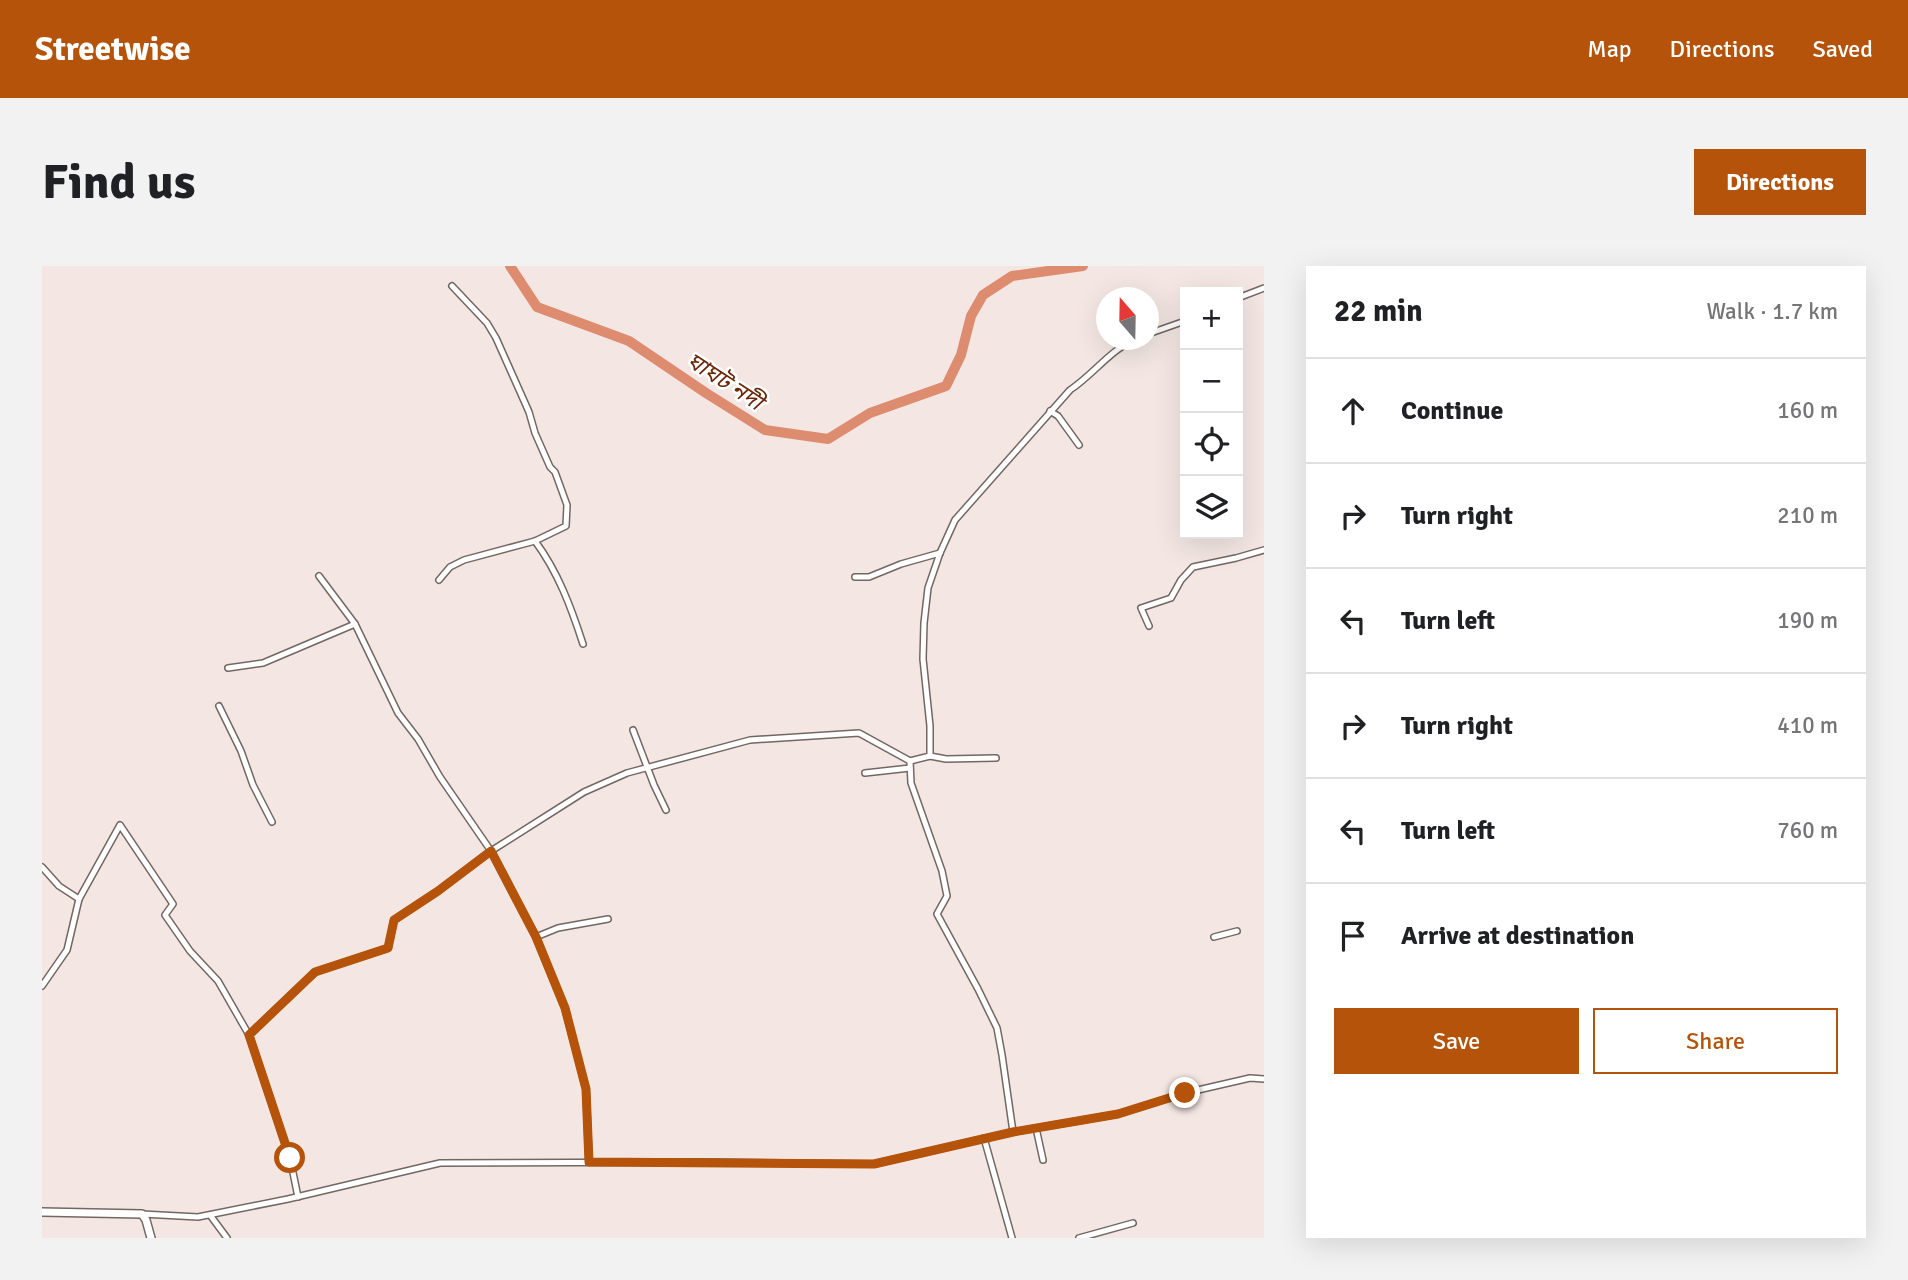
<!DOCTYPE html>
<html lang="en">
<head>
<meta charset="utf-8">
<style>
  body { margin:0; font-family:Signika,"Noto Sans Bengali",sans-serif; background:#f2f2f2; color:#202124 }
  .controls { position:absolute; right:21px; top:21px; display:grid; overflow:hidden; border-radius:0px; box-shadow:0 7px 28px #0002 }
  .controls button { width:63px; height:63px; display:grid; place-items:center; padding:0; border:0; border-bottom:2px solid #e0e0e0; background:#fff; color:#202124; font:35px sans-serif }
  .compass { position:absolute; left:1054px; top:21px; width:63px; height:63px; border-radius:50%; background:#fff; box-shadow:0 7px 28px #0002; rotate:340deg }
  .stop { position:absolute; width:21px; height:21px; margin:-16px; border:5px solid #b45309; border-radius:50%; background:#fff }
  .stop.end { background:#b45309; border-color:#fff; box-shadow:0 2px 7px #0008 }
  .list { margin:0; padding:0; list-style:none }
  h2 { display:flex; justify-content:space-between; align-items:center; height:91px; margin:0; padding:0 28px; font-size:30px }
  h2 small { font-size:23px; font-weight:400; color:#757577 }
  .list li { display:grid; grid-template-columns:46px 1fr auto; gap:21px; align-items:center; box-sizing:border-box; height:105px; padding:0 28px; border-top:2px solid #e0e0e0 }
  .list b { display:block; font-size:26px; white-space:nowrap }
  .list em { font-size:23px; font-style:normal; color:#757577 }
  .actions { display:flex; gap:14px; padding:21px 28px }
  .actions a { flex:1; padding:16px 0; border:2px solid #b45309; border-radius:0px; text-align:center; font-size:24px; color:#b45309 }
  .actions .main { background:#b45309; color:#fff }
  .icon { flex:none; width:38px; height:38px; fill:none; stroke:currentColor; stroke-width:2; stroke-linecap:round; stroke-linejoin:round }
  .map { position:relative; flex:none; width:1222px; height:972px; overflow:hidden; border-radius:0px }
  header { display:flex; align-items:center; gap:42px; box-sizing:border-box; height:98px; padding:0 35px; background:#b45309; color:#fff }
  header strong { font-size:33px }
  nav { display:flex; gap:38px; margin-inline-start:auto; font-size:24px }
  .intro { display:flex; align-items:center; justify-content:space-between; box-sizing:border-box; height:168px; padding:0 42px }
  h1 { margin:0; font-size:49px }
  .button { padding:18px 32px; border-radius:0px; background:#b45309; color:#fff; font-size:24px; font-weight:700 }
  main { display:flex; gap:42px; padding:0 42px }
  aside { flex:1; background:#fff; border-radius:0px; box-shadow:0 7px 28px #0002 }
  .map>svg:first-child { display:block }
</style>
</head>
<body>
<header>
<strong>Streetwise</strong>
<nav><a>Map</a><a>Directions</a><a>Saved</a></nav>
</header>
<div class="intro"><h1>Find us</h1><a class="button">Directions</a></div>
<main>
<div class="map">
<svg width="1222" height="972" viewBox="0 0 1222 972">
  <rect width="100%" height="100%" fill="#f4e7e3"/>
  <g fill="none" stroke-linecap="round" stroke-linejoin="round">
    <path stroke="#de8c6f" stroke-width="10" d="M468 0 495 41 587 75 664 127 723 164 786 173 828 147 904 120 919 89 929 50 941 29 970 10 1041 0"/>
    <g stroke="#736763" stroke-width="8">
      <g id="minor">
        <path d="M1196 32 1222 22"/>
        <path d="M1106 68 1143 55"/>
        <path d="M1008 145 1016 150 1037 179"/>
        <path d="M493 275C516 306 529 341 541 378"/>
        <path d="M277 310 313 358"/>
        <path d="M813 311H827L859 298 898 287"/>
        <path d="M397 314 408 301 422 294 493 275 524 260 525 239 513 206 508 201 493 167 487 146 454 72 445 57 410 20"/>
        <path d="M1107 360 1099 342 1129 332 1139 314 1151 301 1194 292 1222 284"/>
        <path d="M186 402 221 397 313 358 356 447 376 473 398 511 449 585 494 671 523 742 544 823 547 896"/>
        <path d="M177 440 199 485 211 519 230 556"/>
        <path d="M591 464 612 519 624 544"/>
        <path d="M888 490 904 493 954 492"/>
        <path d="M823 507 868 502"/>
        <path d="M0 601 17 620 37 633"/>
        <path d="M494 671 516 662 566 653"/>
        <path d="M1172 671 1195 665"/>
        <path d="M0 720 25 684 37 633 78 559 131 638 123 649 148 685 176 715 207 769 248 892 256 931"/>
        <path d="M207 769 273 706 346 682 352 654 396 625 449 585 542 526 585 507 708 474 817 467 868 495"/>
        <path d="M994 862 1001 894"/>
        <path d="M971 866 960 789 955 762 936 723 895 648 905 630 900 605 869 517 868 495 888 490V460L881 393 882 357 886 322 898 287 913 254 1028 124C1051 109 1067 85 1092 74"/>
        <path d="M942 872 970 972"/>
        <path d="M100 948 156 951 246 933 398 897 662 896 832 898 971 866 1076 848 1143 827 1208 812 1222 813"/>
        <path d="M168 949 185 972"/>
        <path d="M1037 972 1091 957"/>
      </g>
    </g>
    <g stroke="#736763" stroke-width="10">
      <path id="tertiary" d="M0 946 100 948 104 954 109 972"/>
    </g>
    <use href="#minor" stroke="#fff" stroke-width="5"/>
    <use href="#tertiary" stroke="#fff" stroke-width="7"/>
  </g>
  <g fill="none" stroke-linecap="round" stroke-linejoin="round">
    <path stroke="#b45309" stroke-width="9" d="M248 892 207 769 273 706 346 682 352 654 396 625 449 585 494 671 523 742 544 823 547 896 832 898 971 866 1076 848 1143 827"/>
  </g>
  <g text-anchor="middle" stroke-width="5" stroke-linejoin="round" paint-order="stroke">
    <g font-size="23" font-style="italic" fill="#6e2505" stroke="#fff">
      <text transform="translate(683 115) rotate(33)" y="8">ঘাঘট নদী</text>
    </g>
  </g>
</svg>
<div class="controls">
<button>+</button>
<button>−</button>
<button><svg class="icon" aria-label="locate" viewBox="0 0 24 24"><circle cx="12" cy="12" r="6"/><path d="M12 2v4M12 18v4M2 12h4M18 12h4"/></svg></button>
<button><svg class="icon" aria-label="layers" viewBox="0 0 24 24"><path d="M12 4l9 5-9 5-9-5zM3 14l9 5 9-5"/></svg></button>
</div>
<svg class="compass" viewBox="-18 -18 36 36"><path d="M0-13l5 13h-10z" fill="#e53935"/><path d="M0 13l5-13h-10z" fill="#757577"/></svg>
<div class="stop" style="left:248px;top:892px"></div>
<div class="stop end" style="left:1143px;top:827px"></div>
</div>
<aside>
<h2>22 min<small>Walk · 1.7 km</small></h2>
<ul class="list">
<li><svg class="icon" aria-label="ahead" viewBox="0 0 24 24"><path d="M12 20V5M6 11l6-6 6 6"/></svg><div><b>Continue</b></div><em>160 m</em></li>
<li><svg class="icon" aria-label="right" viewBox="0 0 24 24"><path d="M7 20v-9h11M14 6l5 5-5 5"/></svg><div><b>Turn right</b></div><em>210 m</em></li>
<li><svg class="icon" aria-label="left" viewBox="0 0 24 24"><path d="M17 20v-9H6M10 6l-5 5 5 5"/></svg><div><b>Turn left</b></div><em>190 m</em></li>
<li><svg class="icon" aria-label="right" viewBox="0 0 24 24"><path d="M7 20v-9h11M14 6l5 5-5 5"/></svg><div><b>Turn right</b></div><em>410 m</em></li>
<li><svg class="icon" aria-label="left" viewBox="0 0 24 24"><path d="M17 20v-9H6M10 6l-5 5 5 5"/></svg><div><b>Turn left</b></div><em>760 m</em></li>
<li><svg class="icon" aria-label="arrive" viewBox="0 0 24 24"><path d="M6 21V4h12l-3 4 3 4H6"/></svg><div><b>Arrive at destination</b></div></li>
</ul>
<div class="actions"><a class="main">Save</a><a>Share</a></div>
</aside>
</main>
</body>
</html>
